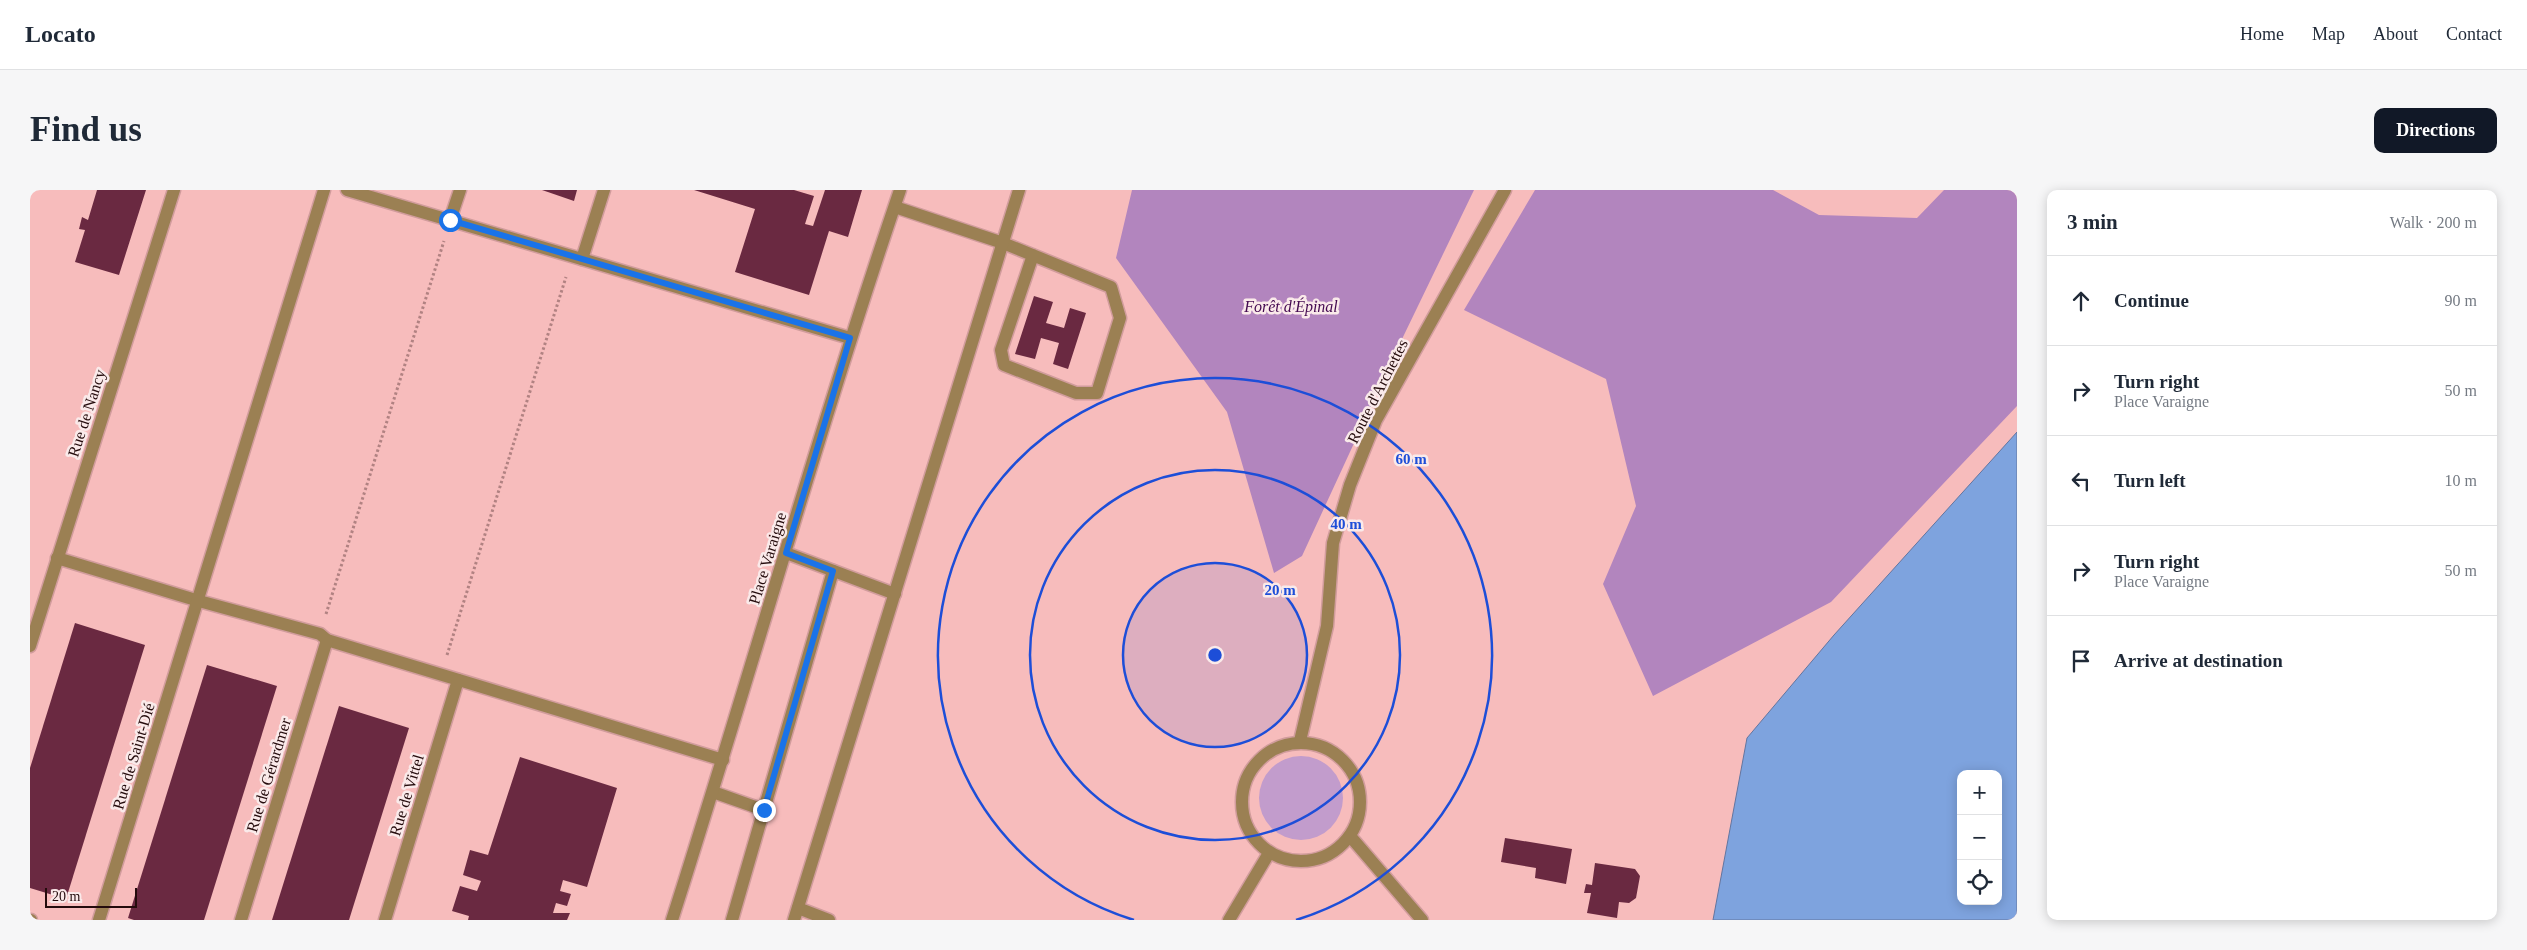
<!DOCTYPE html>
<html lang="en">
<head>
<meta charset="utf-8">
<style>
  body { margin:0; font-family:"Times New Roman",serif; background:#f6f6f7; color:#1f2937 }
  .controls { position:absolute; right:15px; bottom:15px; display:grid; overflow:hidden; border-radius:10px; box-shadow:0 2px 12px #0003 }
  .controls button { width:45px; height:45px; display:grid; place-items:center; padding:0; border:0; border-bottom:1px solid #e0e1e3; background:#fff; color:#1f2937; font:25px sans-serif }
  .scale { position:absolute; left:15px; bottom:12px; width:92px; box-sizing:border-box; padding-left:5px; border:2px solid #240b0c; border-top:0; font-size:14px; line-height:18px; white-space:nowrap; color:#240b0c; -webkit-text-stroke:4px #faeaea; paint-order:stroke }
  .stop { position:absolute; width:15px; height:15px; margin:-11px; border:4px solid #1a73e8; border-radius:50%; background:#fff }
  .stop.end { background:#1a73e8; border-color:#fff; box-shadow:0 1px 5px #0008 }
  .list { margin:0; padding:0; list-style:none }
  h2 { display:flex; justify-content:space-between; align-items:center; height:65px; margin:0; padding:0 20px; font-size:21px }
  h2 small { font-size:16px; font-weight:400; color:#747a83 }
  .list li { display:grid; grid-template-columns:32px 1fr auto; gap:15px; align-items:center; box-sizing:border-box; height:90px; padding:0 20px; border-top:1px solid #e0e1e3 }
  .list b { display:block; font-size:19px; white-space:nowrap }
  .list p { margin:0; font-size:16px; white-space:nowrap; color:#747a83 }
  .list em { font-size:16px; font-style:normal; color:#747a83 }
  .icon { flex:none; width:28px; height:28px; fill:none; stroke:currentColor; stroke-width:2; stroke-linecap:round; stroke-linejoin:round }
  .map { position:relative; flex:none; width:1987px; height:730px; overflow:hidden; border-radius:10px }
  header { display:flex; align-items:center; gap:30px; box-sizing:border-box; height:70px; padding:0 25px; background:#fff; border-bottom:1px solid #e0e1e3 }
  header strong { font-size:24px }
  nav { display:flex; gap:28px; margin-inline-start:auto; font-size:18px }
  .intro { display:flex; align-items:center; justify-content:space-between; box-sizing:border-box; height:120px; padding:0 30px }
  h1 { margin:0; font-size:35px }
  .button { padding:12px 22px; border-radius:10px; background:#111827; color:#fff; font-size:18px; font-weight:700 }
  main { display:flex; gap:30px; padding:0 30px }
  aside { flex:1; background:#fff; border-radius:10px; box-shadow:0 2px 12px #0003 }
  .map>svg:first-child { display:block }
</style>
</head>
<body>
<header>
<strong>Locato</strong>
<nav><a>Home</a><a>Map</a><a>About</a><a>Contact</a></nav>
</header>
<div class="intro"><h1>Find us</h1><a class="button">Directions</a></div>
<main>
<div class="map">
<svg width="1987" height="730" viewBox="0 0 1987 730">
  <rect width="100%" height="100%" fill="#f7bcbc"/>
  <circle fill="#c29ccc" cx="1271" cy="608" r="42"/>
  <g fill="#b285be">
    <path d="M1102 0H1444L1373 147 1272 366 1244 383 1197 222 1086 68Z"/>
    <path d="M1505 0H1743L1789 25 1887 28 1914 0H1987V216L1801 412 1623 506 1573 394 1606 316 1576 189 1434 120Z"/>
  </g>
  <path fill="#7ea3de" stroke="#63759f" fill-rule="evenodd" d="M1987 242V730H1683L1717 548 1804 445ZM1931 584H1968V711H1931Z"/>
  <g fill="#6a2941">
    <path d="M67 0H116L89 85 45 72 55 40 49 39 52 27 58 30Z"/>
    <path d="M512 0H547L544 11Z"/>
    <path d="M664 0H764L784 6 775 34 783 36 795 0H832L818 47 799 41 779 105 705 82 725 19Z"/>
    <path d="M1004 106 1023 112 1016 133 1034 138 1040 118 1056 123 1038 179 1023 174 1029 153 1011 148 1005 169 985 164Z"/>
    <path d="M45 433 115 455 36 709 0 698V578Z"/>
    <path d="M177 475 247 496 174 730H104L98 728Z"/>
    <path d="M309 516 379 538 319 730H242Z"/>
    <path d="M490 567 587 598 557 697 533 690 530 701 541 704 537 716 526 713 523 723H540L537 730H438L439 726 422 721 430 696 447 701 451 691 433 685 440 660 458 665Z"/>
    <path d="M1475 648 1542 659 1536 694 1505 688 1506 678 1471 672Z"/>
    <path d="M1565 673 1605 679 1610 686 1606 708 1599 713 1589 712 1587 728 1557 723 1561 703H1554L1556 694 1562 695Z"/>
  </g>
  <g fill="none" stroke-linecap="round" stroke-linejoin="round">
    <g stroke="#d19c9c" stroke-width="15">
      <g id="service">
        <path d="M317 0 820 148"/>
        <path d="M865 17 973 53 1081 97 1090 128 1067 203H1046L974 175 971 160 1003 65"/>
        <path d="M420 30 430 0"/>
        <path d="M552 69 574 0"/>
        <path d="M756 363 865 404"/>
        <path d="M27 368 169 411 290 444 297 450 693 570"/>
        <path d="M0 456 144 0"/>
        <path d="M683 602 734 620"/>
        <path d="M768 718 799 730"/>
        <path d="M0 730H1"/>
        <path d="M69 730 294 0"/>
        <path d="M211 730 297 450"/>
        <path d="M355 730 428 490"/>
        <path d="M642 730C720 487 788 241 870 0"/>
        <path d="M702 730 803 381"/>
        <path d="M764 730 989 0"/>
      </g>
    </g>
    <g stroke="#d19c9c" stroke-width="15">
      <path id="minor" d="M1199 730 1239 663"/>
    </g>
    <g stroke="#d19c9c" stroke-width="15">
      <g id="tertiary">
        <path d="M1270 551 1297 436 1303 353 1320 295 1346 230 1475 0"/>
        <circle cx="1271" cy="612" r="59"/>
        <path d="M1320 646 1392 730"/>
      </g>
    </g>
    <g stroke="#b18282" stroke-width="3" stroke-dasharray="2.5 2.5" stroke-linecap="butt">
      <path d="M296 424 414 51"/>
      <path d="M417 465 536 87"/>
    </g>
    <use href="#service" stroke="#9b8053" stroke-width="12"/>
    <use href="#minor" stroke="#9b8053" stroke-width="12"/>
    <use href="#tertiary" stroke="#9b8053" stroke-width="12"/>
  </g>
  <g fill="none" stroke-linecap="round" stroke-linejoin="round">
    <path stroke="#1a73e8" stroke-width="6" d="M420 30 820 148 756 363 803 381 734 620"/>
  </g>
  <circle cx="1185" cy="465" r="92" fill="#1d4ed8" fill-opacity=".12"/>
  <g fill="none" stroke="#1d4ed8" stroke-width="2.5">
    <circle cx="1185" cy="465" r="92"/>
    <circle cx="1185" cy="465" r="185"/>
    <path d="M1104 730A277 277 0 1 1 1266 730"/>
  </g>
  <g text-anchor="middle" stroke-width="5" stroke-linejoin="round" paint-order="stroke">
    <g font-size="16" font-style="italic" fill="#440951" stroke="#faeaea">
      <text x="1261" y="122">Forêt d'Épinal</text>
    </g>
    <g font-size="16" fill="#240b0c" stroke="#faeaea">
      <text transform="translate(1347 201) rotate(-63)" y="6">Route d'Archettes</text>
      <text transform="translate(56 223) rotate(-72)" y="6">Rue de Nancy</text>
      <text transform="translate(737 368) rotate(-73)" y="6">Place Varaigne</text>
      <text transform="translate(103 566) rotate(-73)" y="6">Rue de Saint-Dié</text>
      <text transform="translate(238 585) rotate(-73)" y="6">Rue de Gérardmer</text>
      <text transform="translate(376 605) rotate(-73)" y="6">Rue de Vittel</text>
    </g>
  </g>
  <circle cx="1185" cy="465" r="8" fill="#1d4ed8" stroke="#faeaea" stroke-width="2.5"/>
  <g font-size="15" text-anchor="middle" font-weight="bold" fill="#1d4ed8" stroke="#faeaea" stroke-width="5" stroke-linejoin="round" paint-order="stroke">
    <text x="1381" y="274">60 m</text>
    <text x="1316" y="339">40 m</text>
    <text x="1250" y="405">20 m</text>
  </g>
</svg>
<div class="controls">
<button>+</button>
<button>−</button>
<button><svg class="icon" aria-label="locate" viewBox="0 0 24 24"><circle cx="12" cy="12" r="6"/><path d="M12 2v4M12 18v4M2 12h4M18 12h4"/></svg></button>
</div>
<div class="scale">20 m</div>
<div class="stop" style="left:420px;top:30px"></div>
<div class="stop end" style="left:734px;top:620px"></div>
</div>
<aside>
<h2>3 min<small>Walk · 200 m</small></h2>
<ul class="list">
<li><svg class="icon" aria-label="ahead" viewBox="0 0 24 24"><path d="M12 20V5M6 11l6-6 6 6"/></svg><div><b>Continue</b></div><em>90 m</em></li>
<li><svg class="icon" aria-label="right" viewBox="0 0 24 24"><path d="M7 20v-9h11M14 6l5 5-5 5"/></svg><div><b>Turn right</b><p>Place Varaigne</p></div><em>50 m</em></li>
<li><svg class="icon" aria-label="left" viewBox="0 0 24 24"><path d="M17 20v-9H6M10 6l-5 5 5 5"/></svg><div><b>Turn left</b></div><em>10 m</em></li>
<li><svg class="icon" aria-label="right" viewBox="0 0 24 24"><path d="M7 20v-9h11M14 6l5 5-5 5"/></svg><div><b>Turn right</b><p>Place Varaigne</p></div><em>50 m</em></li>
<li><svg class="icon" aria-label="arrive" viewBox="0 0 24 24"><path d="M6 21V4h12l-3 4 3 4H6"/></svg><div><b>Arrive at destination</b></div></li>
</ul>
</aside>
</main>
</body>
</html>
